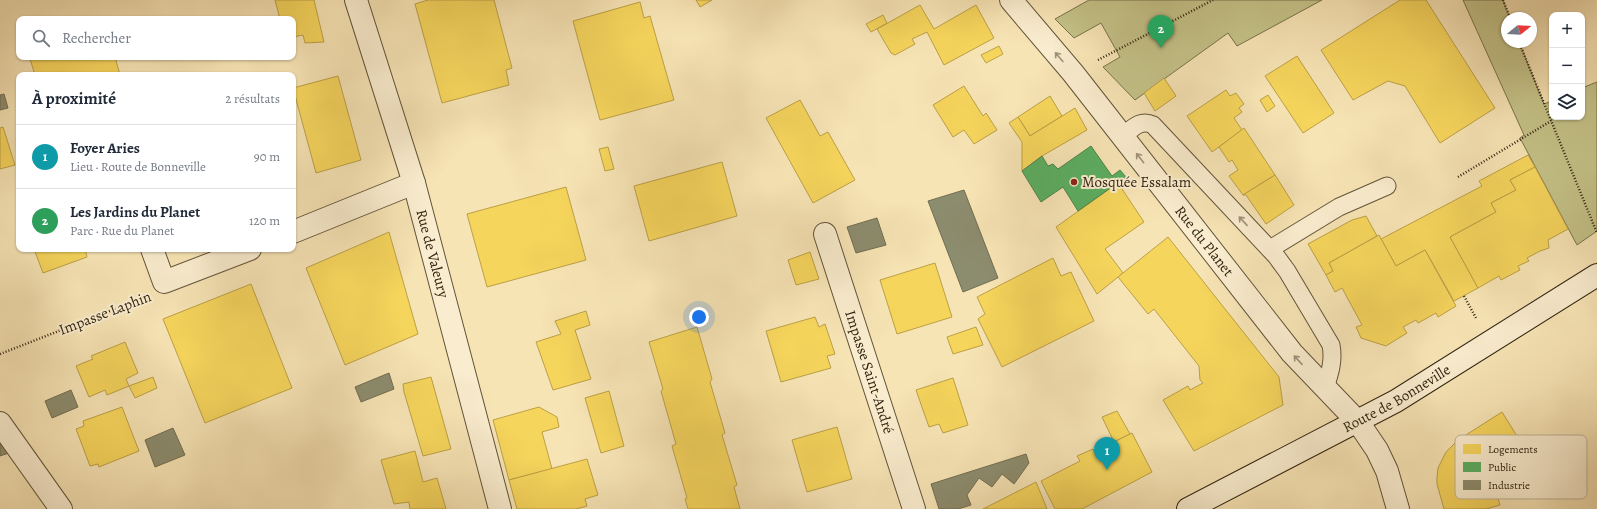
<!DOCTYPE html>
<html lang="fr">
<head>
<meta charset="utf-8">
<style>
  body { margin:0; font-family:Alegreya,serif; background:#f6f6f7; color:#1f2937 }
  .controls { position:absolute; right:12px; top:12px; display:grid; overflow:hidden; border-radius:8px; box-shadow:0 1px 3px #0004 }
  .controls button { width:36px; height:36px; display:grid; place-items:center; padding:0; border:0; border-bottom:1px solid #e0e1e3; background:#fff; color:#1f2937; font:20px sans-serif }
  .compass { position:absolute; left:1501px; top:12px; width:36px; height:36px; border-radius:50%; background:#fff; box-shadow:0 1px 3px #0004; rotate:72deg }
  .you { position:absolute; left:699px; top:317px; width:14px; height:14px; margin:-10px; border:3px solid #fff; border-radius:50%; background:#1a73e8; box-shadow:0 0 0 6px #1a73e833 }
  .badge { display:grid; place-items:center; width:26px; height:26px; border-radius:50%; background:#b45309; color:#fff; font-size:13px; font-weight:700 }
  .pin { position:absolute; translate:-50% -33px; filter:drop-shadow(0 1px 2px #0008) }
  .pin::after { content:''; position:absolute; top:21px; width:14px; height:12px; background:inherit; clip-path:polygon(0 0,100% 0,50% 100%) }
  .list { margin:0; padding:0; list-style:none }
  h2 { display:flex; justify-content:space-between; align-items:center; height:52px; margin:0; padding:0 16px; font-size:17px }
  h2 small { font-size:13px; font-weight:400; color:#747a83 }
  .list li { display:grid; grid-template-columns:26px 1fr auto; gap:12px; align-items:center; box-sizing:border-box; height:64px; padding:0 16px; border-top:1px solid #e0e1e3 }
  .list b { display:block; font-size:15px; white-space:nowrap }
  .list p { margin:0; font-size:13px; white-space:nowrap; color:#747a83 }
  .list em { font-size:13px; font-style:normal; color:#747a83 }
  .icon { flex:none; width:22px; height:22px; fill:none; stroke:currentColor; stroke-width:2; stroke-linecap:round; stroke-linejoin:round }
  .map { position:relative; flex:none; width:1597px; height:509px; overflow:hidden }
  .search { position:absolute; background:#fff; box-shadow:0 1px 3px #0004; left:16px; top:16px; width:280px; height:44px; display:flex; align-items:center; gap:10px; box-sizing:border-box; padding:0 14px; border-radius:8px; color:#747a83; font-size:15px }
  .panel { position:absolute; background:#fff; box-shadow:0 1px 3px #0004; left:16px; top:72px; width:280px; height:180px; border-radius:8px }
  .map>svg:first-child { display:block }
</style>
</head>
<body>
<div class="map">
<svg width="1597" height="509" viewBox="0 0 1597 509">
  <rect width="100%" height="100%" fill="#f7e4b5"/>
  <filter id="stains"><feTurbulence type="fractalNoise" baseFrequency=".005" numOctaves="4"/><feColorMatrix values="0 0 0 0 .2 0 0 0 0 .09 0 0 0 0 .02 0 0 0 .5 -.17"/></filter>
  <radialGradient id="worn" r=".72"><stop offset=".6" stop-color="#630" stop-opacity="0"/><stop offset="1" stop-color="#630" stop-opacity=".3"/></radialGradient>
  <g fill="#c4c288" stroke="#7a734c">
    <path d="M1089 0H1322L1237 46 1228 33 1135 100 1103 67 1120 57 1101 23 1074 38 1055 19Z"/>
    <path d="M1463 0H1503L1510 18H1507V42H1519L1544 104 1552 101V117H1582V88L1597 82V231L1577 245 1520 138 1524 135Z"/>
  </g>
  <g fill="#f6d55c" stroke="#bba046">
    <path d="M275 0H314L324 42 305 43 303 35 293 37V19H280Z"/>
    <path d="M428 0H494L512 68 506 70 509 85 442 103 415 4Z"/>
    <path d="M696 0H712L700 7Z"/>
    <path d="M1400 0H1426L1495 108 1440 143 1405 86 1388 81 1353 100 1321 50Z"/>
    <path d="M640 2 644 18 650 16 674 100 600 120 573 21Z"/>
    <path d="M920 5 934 29 976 5 994 38 944 65 927 32 912 39 915 44 895 55 891 53 877 29Z"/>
    <path d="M883 15 887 23 871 32 866 24Z"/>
    <path d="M999 46 1003 54 986 63 981 55Z"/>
    <path d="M1297 56 1334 113 1303 133 1265 76Z"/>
    <path d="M38 57H115L120 75H35L30 59Z"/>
    <path d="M338 76 361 160 316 173 293 88Z"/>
    <path d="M1164 78 1176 96 1155 111 1144 93Z"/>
    <path d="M964 86 983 116 986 113 997 130 974 144 964 130 953 137 933 105Z"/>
    <path d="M1226 90 1230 96 1236 93 1244 104 1239 108 1242 112 1234 118 1242 130 1212 152 1187 116Z"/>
    <path d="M1268 95 1275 106 1267 112 1260 100Z"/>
    <path d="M1050 96 1062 116 1030 136 1018 117Z"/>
    <path d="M800 100 820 136 828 132 855 180 813 203 766 118Z"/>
    <path d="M1075 108 1087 130 1042 156 1022 171V142L1009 123 1018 117 1030 136Z"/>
    <path d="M3 127 15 165 0 169V128Z"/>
    <path d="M1244 128 1275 175 1243 195 1229 176 1238 170 1232 160 1229 162 1219 147Z"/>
    <path d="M608 147 614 169 605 171 599 149Z"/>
    <path d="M1528 155 1535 167 1510 180 1516 190 1491 203 1496 212 1450 237 1478 288 1454 301 1425 250 1396 266 1381 239 1482 186 1479 181Z"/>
    <path d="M722 162 737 216 649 241 634 186Z"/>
    <path d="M1535 167 1568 229 1548 240 1549 248 1540 251 1527 258 1529 261 1518 266 1520 270 1501 280 1499 276 1478 288 1450 237 1496 212 1491 203 1516 190 1510 180Z"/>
    <path d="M1275 175 1294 205 1266 224 1246 195H1243Z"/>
    <path d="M1126 177 1130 183 1122 189 1144 222 1105 249 1123 273 1097 294 1056 227Z"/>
    <path d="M566 187 586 260 487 287 467 214Z"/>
    <path d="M1366 216 1377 236 1329 263 1333 271 1326 275 1308 244 1352 220Z"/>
    <path d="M389 232 418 334 345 365 306 268Z"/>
    <path d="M1379 235 1396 266 1425 250 1456 306 1438 317 1436 313 1418 323 1416 320 1403 327 1407 333 1386 346 1361 338 1356 327 1362 325 1342 288 1335 292 1326 275 1333 271 1329 263Z"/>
    <path d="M1168 237 1279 377 1283 405 1194 451 1163 400 1188 386 1190 390 1203 383 1200 380 1199 366 1154 309 1148 314 1118 277Z"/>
    <path d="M34 249H85L87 257 43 273Z"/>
    <path d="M810 252 819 279 796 285 788 260Z"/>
    <path d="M1053 258 1061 276 1071 272 1094 321 1002 367 978 319 985 314 977 297Z"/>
    <path d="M935 263 952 317 897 334 880 280Z"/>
    <path d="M251 284 292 388 205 423 163 319Z"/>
    <path d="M586 311 590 325 575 330 591 379 553 390 536 342 561 334 555 321Z"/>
    <path d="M815 317 819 327 825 324 835 354 827 356 831 368 781 382 766 331Z"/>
    <path d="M697 327 712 379 710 382 725 433 722 435 737 485 734 487 740 509H688L685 499 687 498 672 446 676 444 661 391 663 389 649 342Z"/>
    <path d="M976 327 983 345 953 354 947 337Z"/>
    <path d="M125 342 138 373 126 379 129 386 107 395 105 390 89 397 76 366 93 359 91 356Z"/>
    <path d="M153 377 157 388 135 398 129 386Z"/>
    <path d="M431 377 451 449 423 456 404 392 403 384Z"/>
    <path d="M953 378 968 425 943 433 939 424 929 427 916 390Z"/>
    <path d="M609 391 624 446 601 453 585 398Z"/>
    <path d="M122 407 139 451 99 467 98 464 90 466 76 429 84 426 83 421Z"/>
    <path d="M539 407 557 417 559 427 542 432 552 469 509 480 493 420Z"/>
    <path d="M1117 411 1130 434 1114 442 1102 417Z"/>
    <path d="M1502 412 1517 436 1512 439 1526 462 1493 483 1500 505 1486 509H1444L1437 484V477L1438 468 1446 452 1458 440Z"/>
    <path d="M837 427 852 479 807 492 792 440Z"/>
    <path d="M1132 433 1152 472 1082 509H1055L1041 481 1080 461 1077 456 1093 449 1095 453 1101 450 1105 458 1118 451 1114 442Z"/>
    <path d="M415 451 423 482 437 478 446 509H410L409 502 394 504 381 460Z"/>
    <path d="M587 459 598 495 585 499 587 506 576 509H517L509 480Z"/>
    <path d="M1036 482 1047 509H983Z"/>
  </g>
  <path fill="#5aae61" stroke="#4e8549" d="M1091 146 1112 176 1120 170 1126 177 1078 211 1063 187 1041 202 1022 171 1042 156 1048 166 1053 164 1058 169Z"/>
  <g fill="#8c8c6e" stroke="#716d52">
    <path d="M4 94 8 108 0 110V95Z"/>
    <path d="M964 190 998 278 963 292 928 201Z"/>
    <path d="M877 218 886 245 856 253 847 227Z"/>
    <path d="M389 373 394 389 361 402 355 387Z"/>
    <path d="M71 390 78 407 52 418 45 401Z"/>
    <path d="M173 428 185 455 155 467 145 440Z"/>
    <path d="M0 441 9 453 0 456Z"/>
    <path d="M1026 454 1029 463 1014 484 1002 474 992 487 979 478 967 495 971 505 958 509H939L931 484Z"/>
  </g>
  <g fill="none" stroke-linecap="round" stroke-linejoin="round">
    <g stroke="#62543a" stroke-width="19">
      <g id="service">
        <path d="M1123 136C1133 128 1140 119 1153 125L1276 256 1287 271 1331 345C1334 360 1330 373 1325 388"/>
        <path d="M1270 249 1339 207 1387 186"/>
      </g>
    </g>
    <g stroke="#62543a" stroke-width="24">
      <g id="minor">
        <path id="s1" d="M356 0 414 183 500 509"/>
        <path id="s2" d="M1011 0 1073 73 1292 353 1358 422 1377 450 1387 471 1398 509"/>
        <path d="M293 232 414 183"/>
        <path id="s3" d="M825 234 914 509"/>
        <path d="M152 249 164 282 250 249"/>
        <path d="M0 423 61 509"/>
      </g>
    </g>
    <g stroke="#312411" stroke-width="24">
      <g id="secondary">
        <path id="s4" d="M1188 509 1396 401 1597 275"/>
      </g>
    </g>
    <g stroke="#312411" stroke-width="2.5" stroke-dasharray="1 2" stroke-linecap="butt">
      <path d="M1503 0 1510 18"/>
      <path d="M1519 42 1597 233"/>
      <path d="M1098 60 1213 0"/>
      <path d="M1458 177 1551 121"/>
      <path d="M1464 296 1476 318"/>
      <path d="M0 354 143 298"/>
    </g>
    <use href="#service" stroke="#faedcf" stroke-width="17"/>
    <use href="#minor" stroke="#faedcf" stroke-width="22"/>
    <use href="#secondary" stroke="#faedcf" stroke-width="22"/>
  </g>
  <defs><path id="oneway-shaft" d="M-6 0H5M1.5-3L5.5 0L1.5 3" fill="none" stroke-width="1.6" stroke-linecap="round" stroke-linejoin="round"/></defs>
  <g stroke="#a0937a">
    <use href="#oneway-shaft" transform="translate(1059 57) rotate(-130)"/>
    <use href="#oneway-shaft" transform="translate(1140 158) rotate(-128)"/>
    <use href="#oneway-shaft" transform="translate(1243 221) rotate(-133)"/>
    <use href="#oneway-shaft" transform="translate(1298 360) rotate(-133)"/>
  </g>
  <circle fill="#8f2418" stroke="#faedcf" stroke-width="1.5" cx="1074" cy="182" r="4"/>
  <g text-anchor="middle" stroke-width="4" stroke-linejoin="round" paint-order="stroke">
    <g font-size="15" fill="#312411" stroke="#faedcf" text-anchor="start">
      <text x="1082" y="187">Mosquée Essalam</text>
    </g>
    <g font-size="15" fill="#312411" stroke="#faedcf">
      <text dy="5" stroke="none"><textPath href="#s2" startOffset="309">Rue du Planet</textPath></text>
      <text dy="5" stroke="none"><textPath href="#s1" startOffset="265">Rue de Valeury</textPath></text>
      <text transform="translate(105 313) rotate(-21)" y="5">Impasse Laphin</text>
      <text dy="5" stroke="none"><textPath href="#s3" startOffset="145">Impasse Saint-André</textPath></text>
      <text dy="5" stroke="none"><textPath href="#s4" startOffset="236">Route de Bonneville</textPath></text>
    </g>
  </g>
  <rect x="1455" y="435" width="132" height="64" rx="6" fill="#faedcf" stroke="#beb196" stroke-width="1"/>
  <rect x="1463" y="444" width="18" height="10" fill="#f6d55c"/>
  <rect x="1463" y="462" width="18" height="10" fill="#5aae61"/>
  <rect x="1463" y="480" width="18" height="10" fill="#8c8c6e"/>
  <g font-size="11" fill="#312411">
    <text x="1488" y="453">Logements</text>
    <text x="1488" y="471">Public</text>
    <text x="1488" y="489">Industrie</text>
  </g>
  <rect width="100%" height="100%" filter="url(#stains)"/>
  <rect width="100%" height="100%" fill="url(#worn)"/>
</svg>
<div class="controls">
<button>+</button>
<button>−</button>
<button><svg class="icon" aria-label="layers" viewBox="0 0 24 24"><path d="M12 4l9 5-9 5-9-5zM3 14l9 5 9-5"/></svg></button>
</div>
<svg class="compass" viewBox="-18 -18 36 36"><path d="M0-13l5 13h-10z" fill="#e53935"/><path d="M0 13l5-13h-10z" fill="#747a83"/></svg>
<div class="you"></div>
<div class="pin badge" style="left:1107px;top:470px;background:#0f9aa8">1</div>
<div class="pin badge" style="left:1161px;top:48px;background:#2e9e5b">2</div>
<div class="search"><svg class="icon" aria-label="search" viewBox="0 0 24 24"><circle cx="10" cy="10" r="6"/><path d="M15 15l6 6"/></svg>Rechercher</div>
<section class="panel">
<h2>À proximité<small>2 résultats</small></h2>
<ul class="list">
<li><span class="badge" style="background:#0f9aa8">1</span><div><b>Foyer Aries</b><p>Lieu · Route de Bonneville</p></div><em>90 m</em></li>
<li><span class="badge" style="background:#2e9e5b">2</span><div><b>Les Jardins du Planet</b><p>Parc · Rue du Planet</p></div><em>120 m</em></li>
</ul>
</section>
</div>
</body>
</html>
